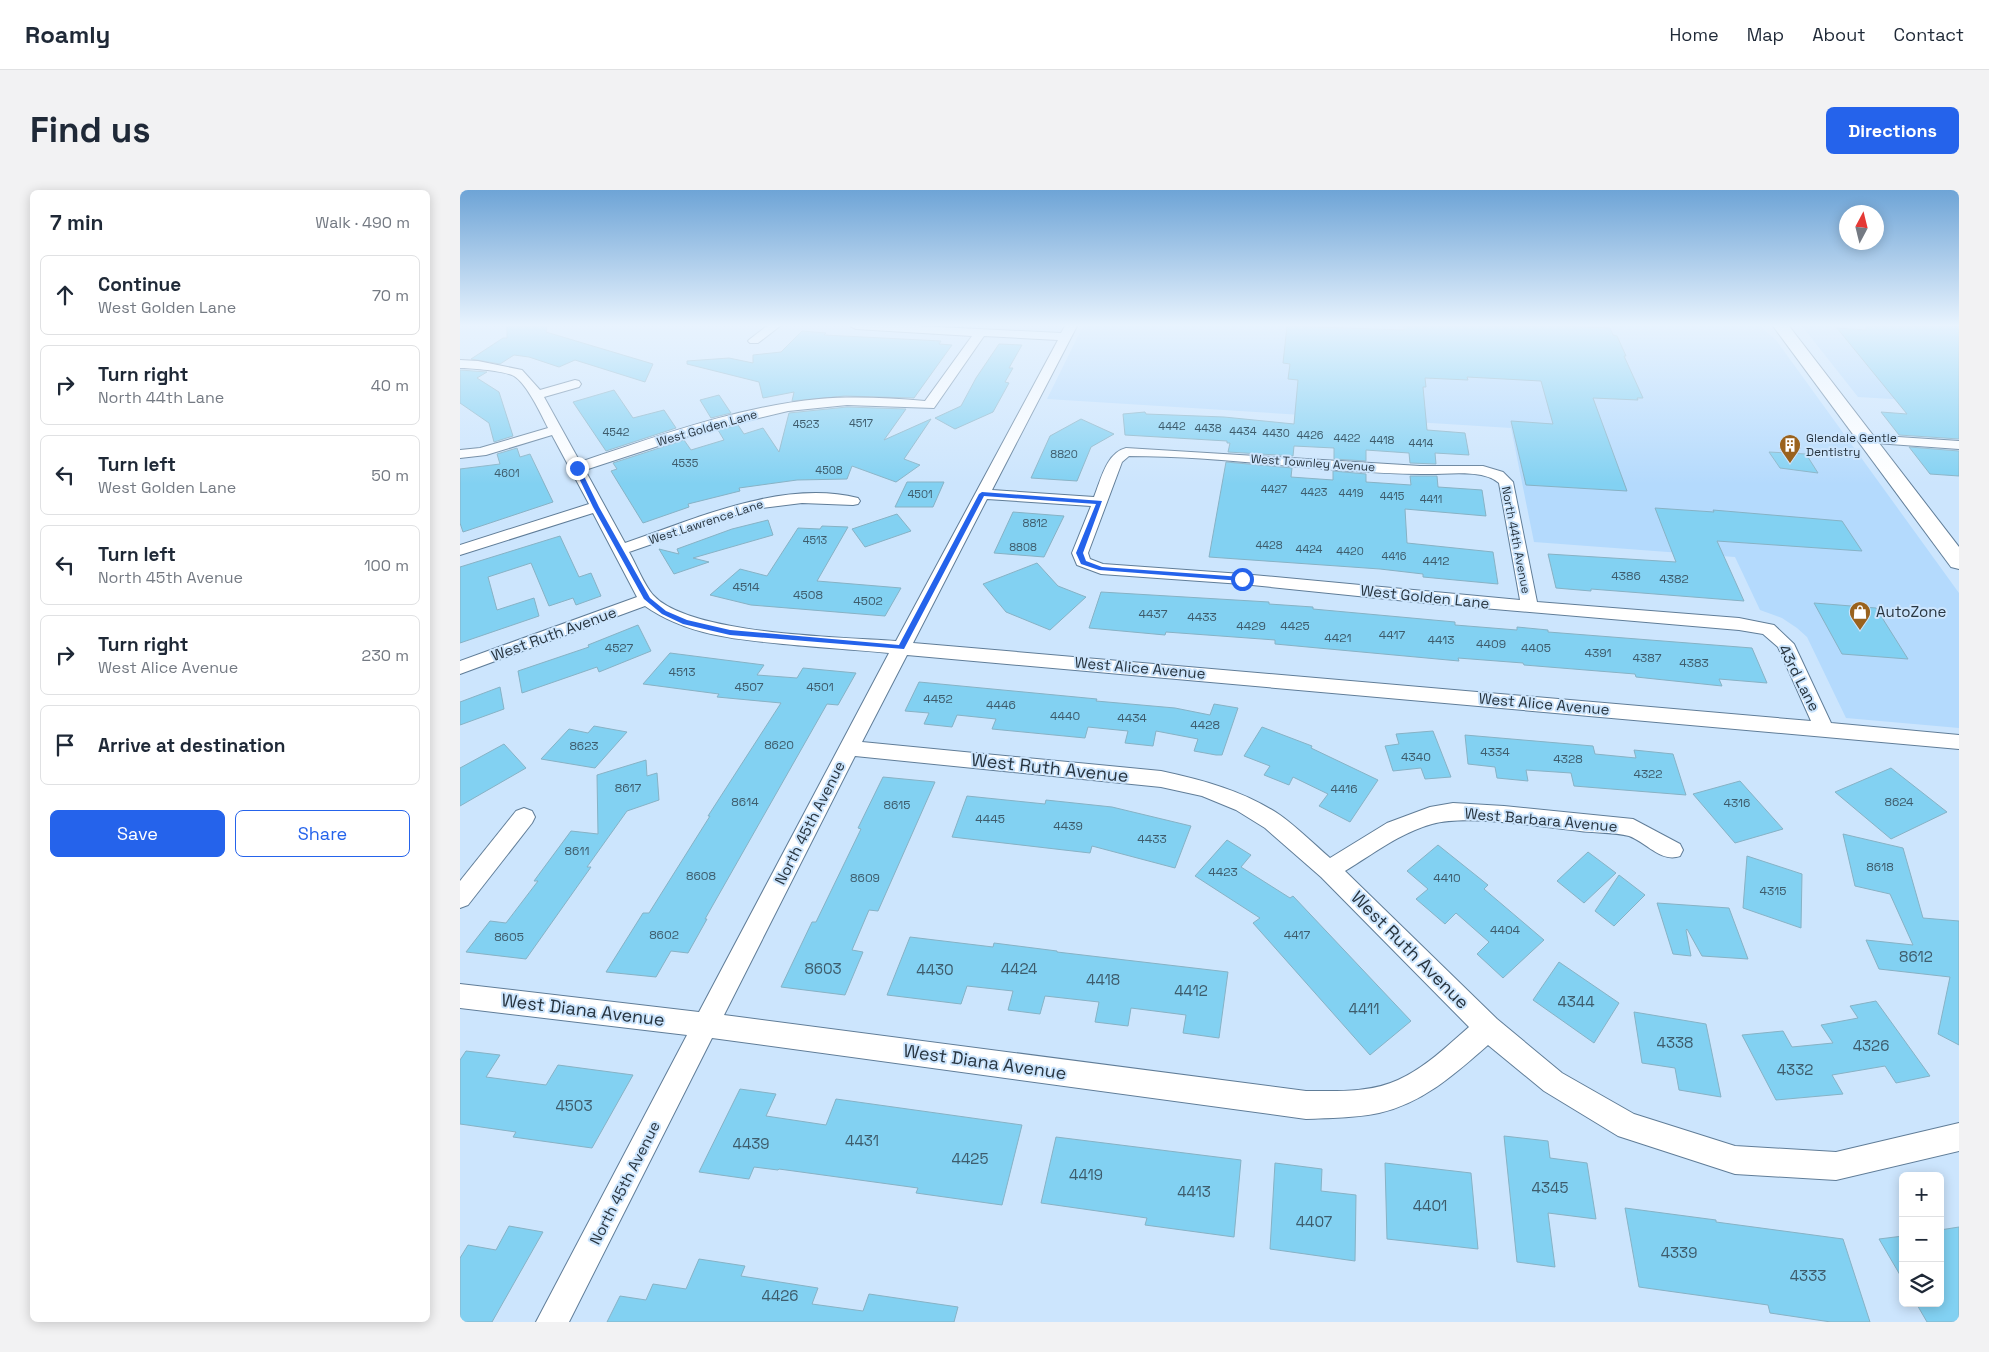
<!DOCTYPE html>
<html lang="en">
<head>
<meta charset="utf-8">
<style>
  body { margin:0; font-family:"Space Grotesk",sans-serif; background:#f2f2f3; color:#1f2937 }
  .controls { position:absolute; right:15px; bottom:15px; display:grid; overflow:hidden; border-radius:8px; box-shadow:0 2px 12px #0003 }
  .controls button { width:45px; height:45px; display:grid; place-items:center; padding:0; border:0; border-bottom:1px solid #e0e1e3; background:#fff; color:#1f2937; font:25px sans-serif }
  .compass { position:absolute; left:1379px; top:15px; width:45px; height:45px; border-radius:50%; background:#fff; box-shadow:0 2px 12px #0003; rotate:7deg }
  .stop { position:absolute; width:15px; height:15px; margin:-11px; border:4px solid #2563eb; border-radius:50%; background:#fff }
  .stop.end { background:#2563eb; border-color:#fff; box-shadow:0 1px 5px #0008 }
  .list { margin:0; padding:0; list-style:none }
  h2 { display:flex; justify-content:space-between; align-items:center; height:65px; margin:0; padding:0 20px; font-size:21px }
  h2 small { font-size:16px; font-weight:400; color:#747a83 }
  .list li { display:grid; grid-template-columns:32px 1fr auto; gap:15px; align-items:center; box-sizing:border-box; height:80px; margin:0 10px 10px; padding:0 10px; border:1px solid #e0e1e3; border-radius:8px }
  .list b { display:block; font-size:19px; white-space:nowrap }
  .list p { margin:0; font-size:16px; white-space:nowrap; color:#747a83 }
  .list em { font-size:16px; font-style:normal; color:#747a83 }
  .actions { display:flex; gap:10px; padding:15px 20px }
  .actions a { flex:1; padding:11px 0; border:1px solid #2563eb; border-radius:8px; text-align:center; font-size:18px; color:#2563eb }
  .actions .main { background:#2563eb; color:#fff }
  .icon { flex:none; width:28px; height:28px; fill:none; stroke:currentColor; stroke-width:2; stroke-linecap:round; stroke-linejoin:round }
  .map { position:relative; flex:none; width:1499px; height:1132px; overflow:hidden; border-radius:8px }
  header { display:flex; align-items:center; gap:30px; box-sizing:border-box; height:70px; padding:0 25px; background:#fff; border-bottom:1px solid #e0e1e3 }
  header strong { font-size:24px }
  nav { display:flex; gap:28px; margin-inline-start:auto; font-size:18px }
  .intro { display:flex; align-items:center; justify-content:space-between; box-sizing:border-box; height:120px; padding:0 30px }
  h1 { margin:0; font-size:35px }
  .button { padding:12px 22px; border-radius:8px; background:#2563eb; color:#fff; font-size:18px; font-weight:700 }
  main { display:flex; gap:30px; padding:0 30px }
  aside { flex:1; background:#fff; border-radius:8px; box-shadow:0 2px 12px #0003 }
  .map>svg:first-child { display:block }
</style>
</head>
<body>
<header>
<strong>Roamly</strong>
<nav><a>Home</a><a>Map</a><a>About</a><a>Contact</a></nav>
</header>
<div class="intro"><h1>Find us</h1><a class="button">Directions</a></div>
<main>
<aside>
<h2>7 min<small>Walk · 490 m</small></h2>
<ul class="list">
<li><svg class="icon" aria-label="ahead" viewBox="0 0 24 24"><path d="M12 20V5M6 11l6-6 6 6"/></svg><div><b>Continue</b><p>West Golden Lane</p></div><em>70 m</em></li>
<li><svg class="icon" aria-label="right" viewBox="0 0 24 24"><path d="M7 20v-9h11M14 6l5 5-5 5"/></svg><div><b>Turn right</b><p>North 44th Lane</p></div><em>40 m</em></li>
<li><svg class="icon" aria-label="left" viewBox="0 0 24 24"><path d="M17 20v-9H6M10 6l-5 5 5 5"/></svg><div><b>Turn left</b><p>West Golden Lane</p></div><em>50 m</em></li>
<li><svg class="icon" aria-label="left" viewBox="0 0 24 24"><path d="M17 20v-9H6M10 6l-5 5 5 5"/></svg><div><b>Turn left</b><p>North 45th Avenue</p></div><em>100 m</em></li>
<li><svg class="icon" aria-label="right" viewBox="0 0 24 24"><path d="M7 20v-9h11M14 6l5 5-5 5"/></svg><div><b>Turn right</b><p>West Alice Avenue</p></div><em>230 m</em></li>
<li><svg class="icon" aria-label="arrive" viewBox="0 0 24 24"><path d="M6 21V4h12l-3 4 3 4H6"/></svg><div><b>Arrive at destination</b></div></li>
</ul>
<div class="actions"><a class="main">Save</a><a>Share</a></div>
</aside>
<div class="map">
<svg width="1499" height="1132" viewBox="0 0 1499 1132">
  <rect width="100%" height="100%" fill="#cce5fd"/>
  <g fill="#b4dafd">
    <path d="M623 136H1300L1316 150 1499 403V538L1386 528 1347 447 1337 438 1322 428 1300 420 1275 367 1074 352 1051 238 587 209Z"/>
    <path d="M1342 136H1427L1499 213 1398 207Z"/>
  </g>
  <g fill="#82d1f2" stroke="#87b2c5">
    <path d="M47 136H87L86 142 193 174 185 192 115 170 99 177 69 167 54 165 40 174 11 169 43 148H47Z"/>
    <path d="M827 136 944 140V136H1102L1150 138 1153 145 1157 146 1166 166H1164L1183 208H1177L1178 210 1133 208 1167 301 1066 295 1051 231 1093 234 1081 191 1007 187 1008 190 965 188 966 197H963L967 240 1005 243 1009 265 975 263 976 274 950 273 949 263 906 260V271L874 269V258L834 256 833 266 768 262 770 253H767V251L665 245 663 224 685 222 686 224 764 227 834 234 838 190 828 189 830 174 823 173Z"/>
    <path d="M1406 136H1499V249L1439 245 1421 222 1447 224 1377 138 1406 140Z"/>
    <path d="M342 141 366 143 364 145 481 151 479 154 492 155 454 208 385 206 332 211 334 202 303 208 299 192 227 174V171L269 168 293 173V165L321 162Z"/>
    <path d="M539 154 562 155 549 178H553L545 192 549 193 533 222 495 239 475 228 501 216 516 188Z"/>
    <path d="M0 180 27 182 17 188 39 202 53 246 34 252 29 233 0 213Z"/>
    <path d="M154 200 173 228 204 220 216 238 146 261 113 212Z"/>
    <path d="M259 205 271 223 251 228 240 210Z"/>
    <path d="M387 217 446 219 424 250 471 229 444 269 460 275 436 292 392 276 387 289 337 290 279 298 280 301 228 314 229 317 183 333 151 281 157 279 153 273 224 250 231 260 264 250 258 240 278 235 284 244 303 238 319 262 329 223Z"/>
    <path d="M621 229 654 244 631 257 617 291 571 288 590 246Z"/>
    <path d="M1449 257 1499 261V286L1470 284Z"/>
    <path d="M57 258 60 267 70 264 93 312 3 342 0 333V279L40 274 37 264Z"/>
    <path d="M1309 262 1346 264 1358 283 1320 278Z"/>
    <path d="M766 272 832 278 831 287 873 290V281L906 284V292L951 295 950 286H977L978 297 1022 300 1026 326 945 319 947 353 1033 362 1038 394 963 387V384L920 379 749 367Z"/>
    <path d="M447 292H484L473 317H435Z"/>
    <path d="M1195 318 1254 322 1253 320 1382 331 1402 361 1257 351 1284 411 1131 399V401L1096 398 1088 364 1216 372Z"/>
    <path d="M553 322 604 326 584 367 534 363Z"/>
    <path d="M437 324 451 341 405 357 392 339Z"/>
    <path d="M308 330 313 345 233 368 249 372 214 384 199 359 219 364 217 359 272 339Z"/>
    <path d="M362 336 388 337 357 391 441 398 425 426 291 415 250 405 280 379 307 386 338 338 360 339Z"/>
    <path d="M100 346 119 387 131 383 141 406 116 415 113 408 89 416 71 373 28 387 37 420 74 408 79 426 0 453V377Z"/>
    <path d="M577 373 598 396 626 407 590 440 546 422 523 394Z"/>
    <path d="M641 402 809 412V414L853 417V419L995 432V435L1057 440V437L1088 440V442L1292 458 1307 493 1259 489 1262 496 1176 487 1175 484 1064 475 1063 473 998 468 999 471 815 454V450L706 442 705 445 629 438Z"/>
    <path d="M1354 413 1416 418 1448 469 1382 464Z"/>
    <path d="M178 435 191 461 139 482 137 477 62 503 58 481 129 457 128 455Z"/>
    <path d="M210 463 304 475 297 485 337 488 343 478 396 483 378 515 367 514 245 729H247L228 763 211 761 196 787 146 782 183 723H189L250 626H248L321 513 257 507 259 504 183 494Z"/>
    <path d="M459 492 637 509 636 511 715 518 750 525 754 514 778 518 762 565H756L734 561 738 549 696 541 693 556 665 553 668 541 628 537 625 548 532 539 536 529 497 525 492 537 464 534 469 523 445 521Z"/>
    <path d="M40 497 44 519 0 535V512Z"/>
    <path d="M134 536 167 542 135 578 81 569 109 539 128 543Z"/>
    <path d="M802 537 852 556 851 558 918 590 890 632 859 616 868 604 833 587 829 595 804 585 810 576 784 566Z"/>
    <path d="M973 541 991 587 965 589 961 578 933 581 925 556 939 554 936 544Z"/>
    <path d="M1005 545 1133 556 1135 564 1176 568 1174 560 1213 564 1226 605 1114 596 1111 583 1066 580 1068 591 1037 588 1035 577 1008 574Z"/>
    <path d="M44 554 66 578 0 616V578Z"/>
    <path d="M186 570 187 586 197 583 199 610 167 621 127 677H131L66 769 6 762 30 731 46 733 78 691H74L111 641 138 644 137 585Z"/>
    <path d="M1431 578 1487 622 1431 649 1375 602Z"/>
    <path d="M423 587 475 592 418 721 409 720 392 760 403 762 385 805 321 797 352 732H356L401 639 398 638Z"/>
    <path d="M1280 591 1323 639 1275 653 1233 604Z"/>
    <path d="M507 606 585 614 586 610 652 617 731 636 715 678 632 656 630 663 492 647Z"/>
    <path d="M1383 644 1443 658 1463 728 1499 731V855L1478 844 1490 787 1419 779 1406 750 1453 755 1430 704 1395 696Z"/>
    <path d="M767 650 791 665 781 677 830 708 833 706 951 831 910 865 793 733 800 728 735 686Z"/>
    <path d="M978 655 1028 695 1024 699 1084 750 1043 788 1017 764 1029 752 996 723 985 734 956 709 968 699 947 681Z"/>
    <path d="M1128 662 1156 683 1124 713 1097 691Z"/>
    <path d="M1287 666 1342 684 1341 738 1283 718Z"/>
    <path d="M1159 685 1185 705 1154 736 1135 721Z"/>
    <path d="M1197 713 1269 718 1288 769 1242 766 1227 739 1226 740 1231 766 1213 764Z"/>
    <path d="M450 747 533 757 534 753 597 761V762L768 782 759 848 723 843 726 825 671 818 668 836 635 832 639 812 585 806 580 824 548 820 553 801 507 796 501 814 427 805Z"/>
    <path d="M1099 772 1159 813 1134 853 1073 810Z"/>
    <path d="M1416 811 1470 886 1436 893 1425 876 1372 885 1383 904 1316 910 1282 845 1323 841 1332 857 1373 853 1361 835 1398 828 1390 816Z"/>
    <path d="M1174 822 1246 834 1261 907 1219 900 1215 878 1182 873Z"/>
    <path d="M6 861 40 865 26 887 86 895 98 875 173 885 132 958 53 947 56 942 0 934V870Z"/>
    <path d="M280 899 316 904 306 926 366 935 376 909 562 935 542 1015 456 1003 458 998 319 979 318 980 294 977 289 989 239 982Z"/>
    <path d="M1044 946 1088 951 1090 968 1127 973 1136 1029 1088 1023 1095 1077 1057 1072Z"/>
    <path d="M596 947 781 970 774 1047 685 1035 687 1028 581 1013Z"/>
    <path d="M815 973 862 979 861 1001 896 1005 895 1071 810 1059Z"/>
    <path d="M925 973 1011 983 1018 1059 927 1049Z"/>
    <path d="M1165 1018 1256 1030V1032L1383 1049 1410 1132H1371L1310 1123 1308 1115 1179 1097Z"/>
    <path d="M49 1036 83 1042 32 1132H0V1068L8 1055 36 1060Z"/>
    <path d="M1499 1037V1132H1467L1456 1113H1480V1040Z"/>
    <path d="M1443 1046V1090L1419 1049Z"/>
    <path d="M239 1069 285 1076 281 1086 358 1098 352 1114 403 1121 409 1104 498 1117 494 1132H147L160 1106 186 1110 193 1094 226 1099Z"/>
  </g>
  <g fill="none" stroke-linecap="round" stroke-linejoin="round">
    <g stroke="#607d98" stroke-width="2">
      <g id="street">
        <path d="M307 136H320L298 153H290L288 151 290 149Z"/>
        <path d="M390 136H458L601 143 605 136H617L532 300 634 307C641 290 646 263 666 258L960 276H1023L1043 282 1053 292 1077 412 1279 428 1314 435 1334 454 1371 533 1499 545V559L447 465 402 552 701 581C743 590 784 601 820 625 838 638 854 654 870 668L927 633 970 617 993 613 1044 616 1173 629 1220 654 1223 660 1220 666C1201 673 1186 652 1169 646 1154 642 1135 643 1120 641 1079 637 1010 624 972 634 940 643 913 664 885 681L1037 829 1102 883 1174 924 1275 956 1376 962 1499 933V961L1376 990 1275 984 1158 946 1084 901 1028 855C995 884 963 913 919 923 895 928 870 928 846 929L252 848 109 1132H76L227 845 0 818V794L239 822 429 463C398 460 366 458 334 455 283 450 229 447 185 416L0 484V471L177 407 133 323 0 365V355L129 314 92 245 26 265 0 268V260L20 258 88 238C81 224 67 194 54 186 45 181 11 178 0 178V170L18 171 62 180 80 200 115 190 119 191 121 194 119 197 84 207 120 272C198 246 277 217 359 209 394 206 430 208 465 211L512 146 396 139ZM524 146 598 150 436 451C382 447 229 445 193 405 184 395 176 374 169 362L293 319 342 313 393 315 398 314 400 311 398 308C322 289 236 329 165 353L125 280 241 242 328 221 387 215 474 218ZM669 266C767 266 864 283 962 284 984 285 1022 278 1039 293L1060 410 782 384 643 374 630 369 628 363 662 272ZM527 309 631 316 612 363 617 375 641 384 782 394 976 414 1279 440 1303 444 1318 457 1351 531 453 453ZM395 566 701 597 742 606 776 620 805 638 861 687 1009 837C987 856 965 878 938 890 910 903 876 901 846 901L264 825Z"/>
        <path d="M1407 245 1499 251V259L1402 252 1400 249 1402 246Z"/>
        <path d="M64 618 72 621 75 627 72 633 8 715 0 718V691L56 621Z"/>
      </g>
    </g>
    <g stroke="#607d98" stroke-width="2">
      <path id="secondary" d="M1313 136H1329L1499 357V379L1491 377Z"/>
    </g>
    <use href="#street" fill="#fff" fill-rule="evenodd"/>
    <use href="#secondary" fill="#fff" fill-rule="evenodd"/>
  </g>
  <linearGradient id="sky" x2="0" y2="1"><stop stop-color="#6ea4d6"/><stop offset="0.46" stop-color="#e8f3fe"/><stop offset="1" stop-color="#e8f3fe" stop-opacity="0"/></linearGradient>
  <rect width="1499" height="294" fill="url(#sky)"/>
  <path fill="#2563eb" d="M117 276 120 278 139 317 190 408 206 421 227 430 270 440 439 455 519 304 522 302 642 311 623 363 626 371 642 377 782 387 785 389 782 391 639 380 621 374 616 363 636 314 524 306 444 459 270 445 223 434 202 424 184 409 133 317 114 278Z"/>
  <defs>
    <g id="building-pin" transform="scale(1.125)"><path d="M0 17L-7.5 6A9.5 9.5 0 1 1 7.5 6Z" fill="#9a621d" stroke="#cce5fd"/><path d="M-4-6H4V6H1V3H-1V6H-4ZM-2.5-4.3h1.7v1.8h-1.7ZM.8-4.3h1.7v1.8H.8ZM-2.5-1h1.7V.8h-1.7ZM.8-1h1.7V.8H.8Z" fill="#fff"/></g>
    <g id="shop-pin" transform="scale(1.125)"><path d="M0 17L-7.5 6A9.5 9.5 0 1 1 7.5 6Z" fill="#9a621d" stroke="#cce5fd"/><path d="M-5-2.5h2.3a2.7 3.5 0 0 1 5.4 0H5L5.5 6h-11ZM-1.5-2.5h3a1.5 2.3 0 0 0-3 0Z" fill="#fff"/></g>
  </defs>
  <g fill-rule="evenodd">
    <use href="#building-pin" x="1330" y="255"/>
    <use href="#shop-pin" x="1400" y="422"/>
  </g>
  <g text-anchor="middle" stroke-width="4" stroke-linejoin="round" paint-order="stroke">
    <g font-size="11" fill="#3e5c6c">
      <text x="401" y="237">4517</text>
      <text x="346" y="238">4523</text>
      <text x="712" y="240">4442</text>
      <text x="748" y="242">4438</text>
      <text x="783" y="245">4434</text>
      <text x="156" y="246">4542</text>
      <text x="816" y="247">4430</text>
      <text x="850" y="249">4426</text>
      <text x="887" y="252">4422</text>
      <text x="922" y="254">4418</text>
      <text x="961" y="257">4414</text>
      <text x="604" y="268">8820</text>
      <text x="225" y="277">4535</text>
      <text x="369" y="284">4508</text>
      <text x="47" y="287">4601</text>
      <text x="814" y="303">4427</text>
      <text x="854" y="306">4423</text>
      <text x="891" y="307">4419</text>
      <text x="460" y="308">4501</text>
      <text x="932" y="310">4415</text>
      <text x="971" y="313">4411</text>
      <text x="575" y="337">8812</text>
      <text x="355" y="354">4513</text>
      <text x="809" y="359">4428</text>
      <text x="563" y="361">8808</text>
      <text x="849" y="363">4424</text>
      <text x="890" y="365">4420</text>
      <text x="934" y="370">4416</text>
    </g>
    <g font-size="12" fill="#283540" stroke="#cce5fd">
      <text transform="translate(247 238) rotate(-16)" y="4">West Golden Lane</text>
      <text transform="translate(853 273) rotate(4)" y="4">West Townley Avenue</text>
      <text transform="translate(246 332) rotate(-18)" y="4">West Lawrence Lane</text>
      <text transform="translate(1056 350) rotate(79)" y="4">North 44th Avenue</text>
    </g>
    <g font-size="12" fill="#283540" stroke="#cce5fd" text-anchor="start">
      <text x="1346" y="252">Glendale Gentle<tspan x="1346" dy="14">Dentistry</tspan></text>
    </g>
    <g font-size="12" fill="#3e5c6c">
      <text x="976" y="375">4412</text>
      <text x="1166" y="390">4386</text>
      <text x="1214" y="393">4382</text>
      <text x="286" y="401">4514</text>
      <text x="348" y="409">4508</text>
      <text x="408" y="415">4502</text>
      <text x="693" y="428">4437</text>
      <text x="742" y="431">4433</text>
      <text x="791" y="440">4429</text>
      <text x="835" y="440">4425</text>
      <text x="932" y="449">4417</text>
      <text x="878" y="452">4421</text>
      <text x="981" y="454">4413</text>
      <text x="1031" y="458">4409</text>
      <text x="159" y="462">4527</text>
      <text x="1076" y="462">4405</text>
      <text x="1138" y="467">4391</text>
      <text x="1187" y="472">4387</text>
      <text x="1234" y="477">4383</text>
      <text x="222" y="486">4513</text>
      <text x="289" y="501">4507</text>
      <text x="360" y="501">4501</text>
      <text x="478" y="513">4452</text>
      <text x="541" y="519">4446</text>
      <text x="605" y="530">4440</text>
      <text x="672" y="532">4434</text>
      <text x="745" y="539">4428</text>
      <text x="319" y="559">8620</text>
      <text x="124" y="560">8623</text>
      <text x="1035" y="566">4334</text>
      <text x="956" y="571">4340</text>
      <text x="1108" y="573">4328</text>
      <text x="1188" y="588">4322</text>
      <text x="168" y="602">8617</text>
      <text x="884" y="603">4416</text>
      <text x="285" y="616">8614</text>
      <text x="1439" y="616">8624</text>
      <text x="1277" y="617">4316</text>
      <text x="437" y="619">8615</text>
      <text x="530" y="633">4445</text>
      <text x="608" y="640">4439</text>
      <text x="692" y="653">4433</text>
      <text x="117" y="665">8611</text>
      <text x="1420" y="681">8618</text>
      <text x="763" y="686">4423</text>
      <text x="241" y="690">8608</text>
      <text x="405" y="692">8609</text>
      <text x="987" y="692">4410</text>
      <text x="1313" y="705">4315</text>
      <text x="1045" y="744">4404</text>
      <text x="204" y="749">8602</text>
      <text x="837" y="749">4417</text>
      <text x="49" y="751">8605</text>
    </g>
    <g font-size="15" fill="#283540" stroke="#cce5fd">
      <text transform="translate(965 407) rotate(6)" y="5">West Golden Lane</text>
      <text transform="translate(94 444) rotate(-20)" y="5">West Ruth Avenue</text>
      <text transform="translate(680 478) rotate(5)" y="5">West Alice Avenue</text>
      <text transform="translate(1339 488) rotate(63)" y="5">43rd Lane</text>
      <text transform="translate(1084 514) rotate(5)" y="5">West Alice Avenue</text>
      <text transform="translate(1081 630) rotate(5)" y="5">West Barbara Avenue</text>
      <text transform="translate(350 633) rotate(-63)" y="5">North 45th Avenue</text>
      <text transform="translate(165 993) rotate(-63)" y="5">North 45th Avenue</text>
    </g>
    <g font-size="15" fill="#283540" stroke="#cce5fd" text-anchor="start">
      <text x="1416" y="427">AutoZone</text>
    </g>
    <g font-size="15" fill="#3e5c6c">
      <text x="1456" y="772">8612</text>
      <text x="363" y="784">8603</text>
      <text x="559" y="784">4424</text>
      <text x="475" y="785">4430</text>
      <text x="643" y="795">4418</text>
      <text x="731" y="806">4412</text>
      <text x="1116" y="817">4344</text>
      <text x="904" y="824">4411</text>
      <text x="1215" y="858">4338</text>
      <text x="1411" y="861">4326</text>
      <text x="1335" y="885">4332</text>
      <text x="114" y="921">4503</text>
      <text x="402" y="956">4431</text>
      <text x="291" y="959">4439</text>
      <text x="510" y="974">4425</text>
      <text x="626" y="990">4419</text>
      <text x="1090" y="1003">4345</text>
      <text x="734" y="1007">4413</text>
      <text x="970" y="1021">4401</text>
      <text x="854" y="1037">4407</text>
      <text x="1219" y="1068">4339</text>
      <text x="1348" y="1091">4333</text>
      <text x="320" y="1111">4426</text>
    </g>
    <g font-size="18" fill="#283540" stroke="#cce5fd">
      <text transform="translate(590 578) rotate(6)" y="6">West Ruth Avenue</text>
      <text transform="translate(950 760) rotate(45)" y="6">West Ruth Avenue</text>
      <text transform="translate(123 820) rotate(7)" y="6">West Diana Avenue</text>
      <text transform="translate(525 872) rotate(8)" y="6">West Diana Avenue</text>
    </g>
  </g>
</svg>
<div class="controls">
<button>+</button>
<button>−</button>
<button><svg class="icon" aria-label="layers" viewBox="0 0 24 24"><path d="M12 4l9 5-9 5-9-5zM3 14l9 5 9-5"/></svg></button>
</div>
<svg class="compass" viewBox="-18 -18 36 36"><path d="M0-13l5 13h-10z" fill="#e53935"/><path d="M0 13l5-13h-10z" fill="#747a83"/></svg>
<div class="stop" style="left:782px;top:389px"></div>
<div class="stop end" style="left:117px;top:278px"></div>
</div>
</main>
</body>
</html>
